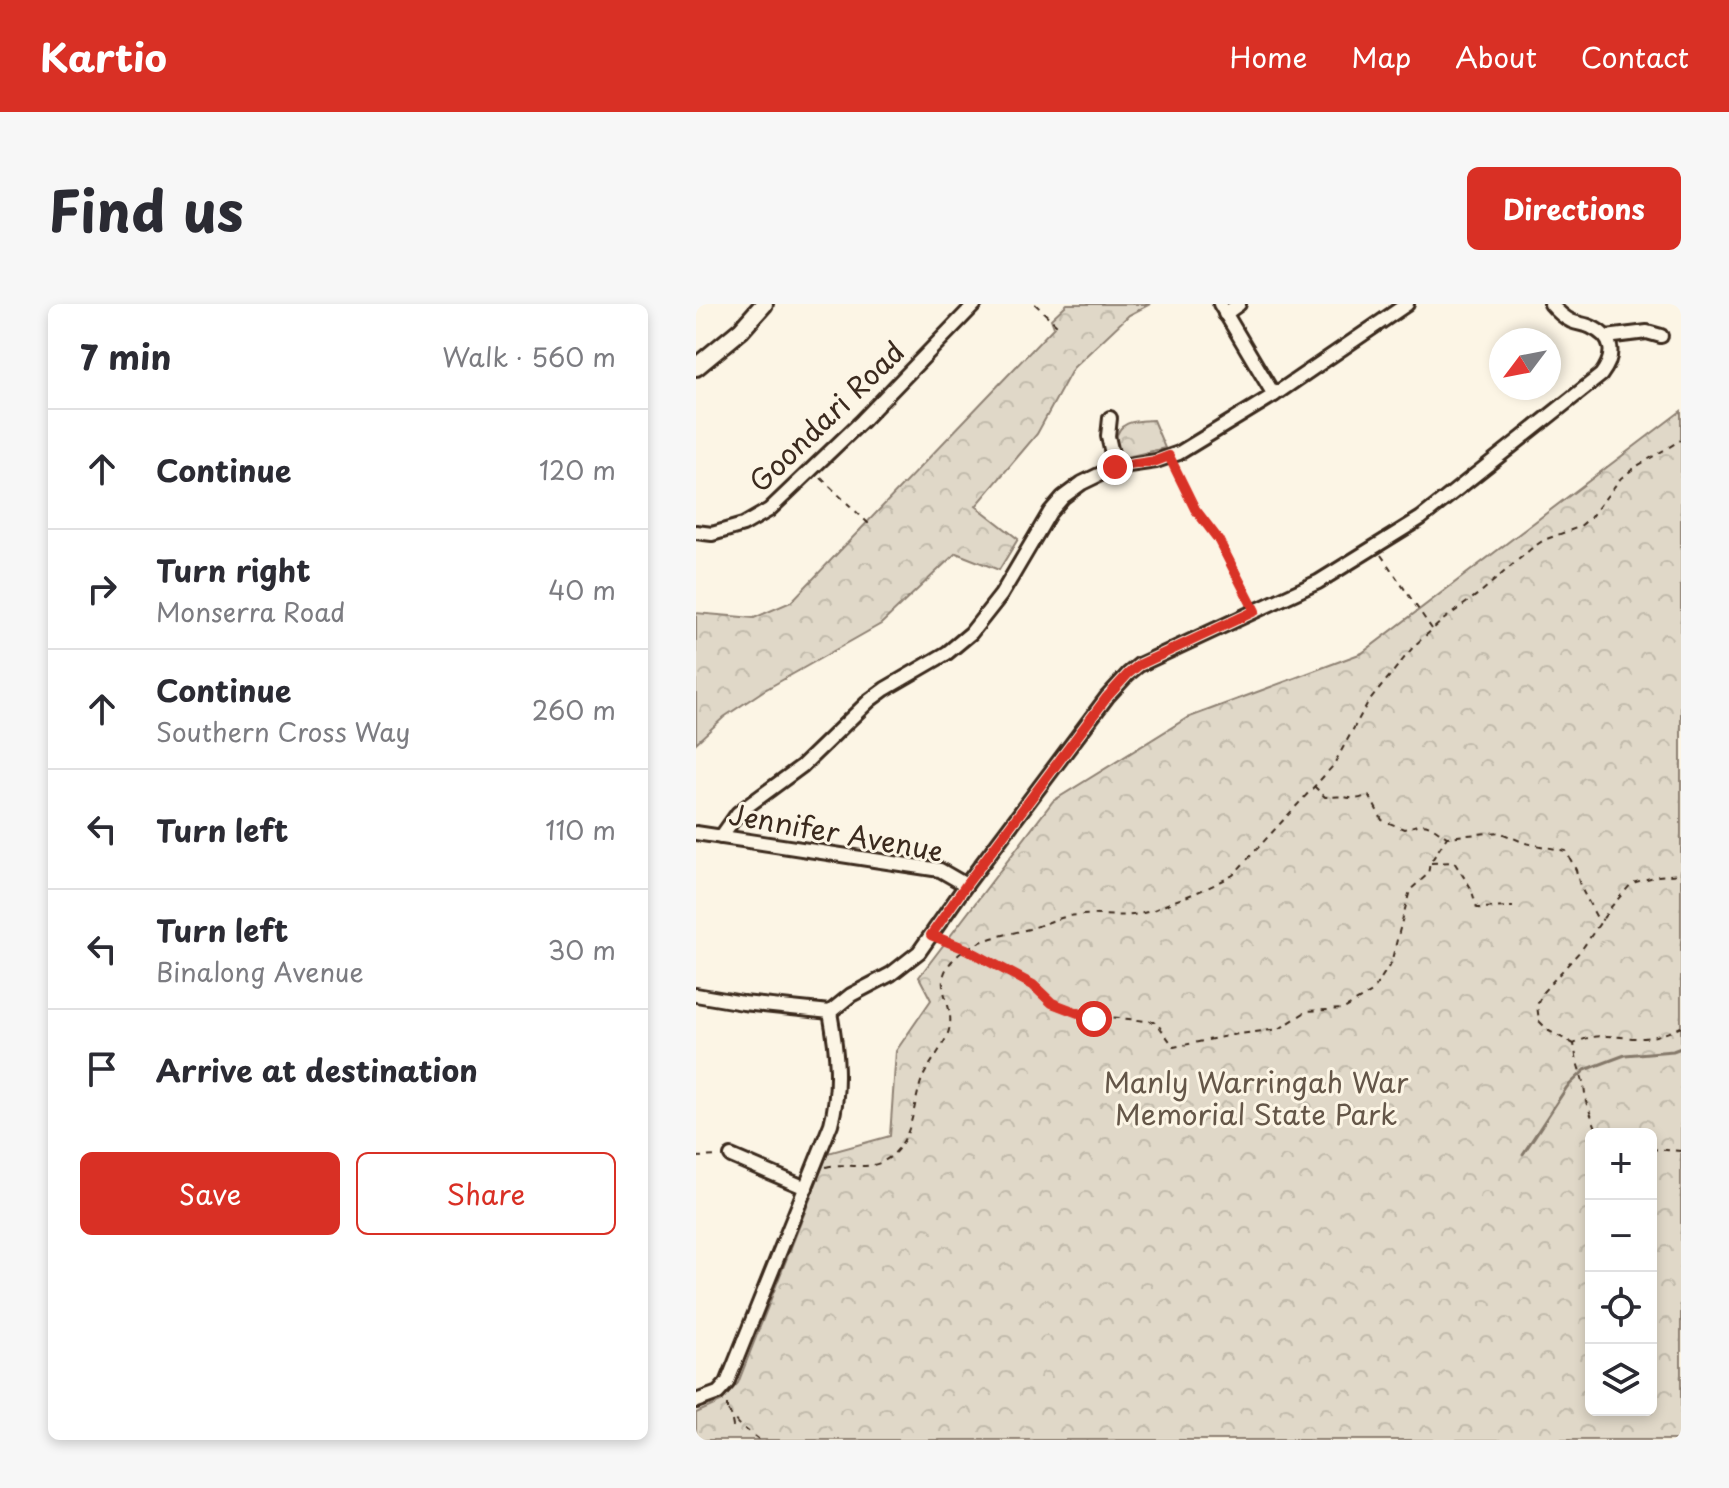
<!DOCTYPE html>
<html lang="en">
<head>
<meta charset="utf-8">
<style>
  body { margin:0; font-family:"Playpen Sans",sans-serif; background:#f7f7f7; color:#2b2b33 }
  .controls { position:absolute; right:24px; bottom:24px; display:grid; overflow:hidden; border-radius:12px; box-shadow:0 4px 12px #0003 }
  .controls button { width:72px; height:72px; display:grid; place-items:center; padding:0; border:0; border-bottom:2px solid #e1e1e2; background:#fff; color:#2b2b33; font:40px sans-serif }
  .compass { position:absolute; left:793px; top:24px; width:72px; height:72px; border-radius:50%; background:#fff; box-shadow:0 4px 12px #0003; rotate:238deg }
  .stop { position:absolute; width:24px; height:24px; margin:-18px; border:6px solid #d93025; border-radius:50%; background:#fff }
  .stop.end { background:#d93025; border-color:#fff; box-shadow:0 2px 8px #0008 }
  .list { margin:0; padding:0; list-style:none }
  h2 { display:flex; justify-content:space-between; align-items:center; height:104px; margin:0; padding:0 32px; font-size:34px }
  h2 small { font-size:26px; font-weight:400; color:#7c7c81 }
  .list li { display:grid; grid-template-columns:52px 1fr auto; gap:24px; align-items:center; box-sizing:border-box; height:120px; padding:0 32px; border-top:2px solid #e1e1e2 }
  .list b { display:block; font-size:30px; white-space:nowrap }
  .list p { margin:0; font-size:26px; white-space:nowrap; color:#7c7c81 }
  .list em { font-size:26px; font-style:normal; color:#7c7c81 }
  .actions { display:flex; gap:16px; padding:24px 32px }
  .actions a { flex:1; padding:18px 0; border:2px solid #d93025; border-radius:12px; text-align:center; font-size:28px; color:#d93025 }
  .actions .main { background:#d93025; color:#fff }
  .icon { flex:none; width:44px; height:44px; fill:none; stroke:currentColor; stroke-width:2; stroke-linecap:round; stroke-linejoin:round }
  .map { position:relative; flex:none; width:985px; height:1136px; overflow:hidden; border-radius:12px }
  header { display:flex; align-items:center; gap:48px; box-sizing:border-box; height:112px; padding:0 40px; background:#d93025; color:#fff }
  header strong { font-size:38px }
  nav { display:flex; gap:44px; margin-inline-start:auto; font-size:28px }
  .intro { display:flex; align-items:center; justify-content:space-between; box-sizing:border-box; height:192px; padding:0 48px }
  h1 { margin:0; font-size:56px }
  .button { padding:20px 36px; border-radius:12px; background:#d93025; color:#fff; font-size:28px; font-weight:700 }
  main { display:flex; gap:48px; padding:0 48px }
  aside { flex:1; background:#fff; border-radius:12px; box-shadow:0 4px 12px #0003 }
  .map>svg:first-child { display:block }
</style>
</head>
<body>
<header>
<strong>Kartio</strong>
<nav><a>Home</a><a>Map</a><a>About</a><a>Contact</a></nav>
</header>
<div class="intro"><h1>Find us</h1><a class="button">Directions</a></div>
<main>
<aside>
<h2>7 min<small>Walk · 560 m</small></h2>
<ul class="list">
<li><svg class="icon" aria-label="ahead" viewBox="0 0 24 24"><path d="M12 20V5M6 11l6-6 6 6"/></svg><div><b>Continue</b></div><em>120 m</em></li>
<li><svg class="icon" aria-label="right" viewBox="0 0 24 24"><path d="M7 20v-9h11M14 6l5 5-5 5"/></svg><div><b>Turn right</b><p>Monserra Road</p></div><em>40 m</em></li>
<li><svg class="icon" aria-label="ahead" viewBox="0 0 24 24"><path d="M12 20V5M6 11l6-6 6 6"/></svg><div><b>Continue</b><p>Southern Cross Way</p></div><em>260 m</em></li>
<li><svg class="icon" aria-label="left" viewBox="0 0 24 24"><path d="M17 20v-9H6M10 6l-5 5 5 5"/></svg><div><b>Turn left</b></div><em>110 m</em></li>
<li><svg class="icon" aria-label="left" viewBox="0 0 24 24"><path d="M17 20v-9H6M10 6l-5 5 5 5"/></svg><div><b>Turn left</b><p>Binalong Avenue</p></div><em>30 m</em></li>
<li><svg class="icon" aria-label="arrive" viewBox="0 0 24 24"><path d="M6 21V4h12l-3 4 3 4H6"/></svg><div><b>Arrive at destination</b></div></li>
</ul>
<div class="actions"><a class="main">Save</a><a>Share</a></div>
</aside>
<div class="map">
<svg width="985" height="1136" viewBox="0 0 985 1136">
  <defs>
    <pattern id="forest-crowns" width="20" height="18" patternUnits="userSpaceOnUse" patternTransform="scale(2)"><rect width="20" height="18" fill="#e0d8c8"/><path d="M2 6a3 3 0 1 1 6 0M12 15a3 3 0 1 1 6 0" fill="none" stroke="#c1baab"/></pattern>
  </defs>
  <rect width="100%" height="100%" fill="#fcf5e5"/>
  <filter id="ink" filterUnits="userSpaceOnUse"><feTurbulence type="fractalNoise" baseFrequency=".0125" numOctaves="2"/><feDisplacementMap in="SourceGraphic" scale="16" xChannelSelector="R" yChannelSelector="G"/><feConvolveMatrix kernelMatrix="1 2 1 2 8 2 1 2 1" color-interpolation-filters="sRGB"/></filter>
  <g filter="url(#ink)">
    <g fill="url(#forest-crowns)" stroke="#8e8173" stroke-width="2" fill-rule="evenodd">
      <path d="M371 0H454L433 11 377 64 341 130 280 202 322 235 303 266 260 249 185 320 67 387 28 413 0 439V309L58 314 95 298 358 23 355 15Z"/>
      <path d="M985 107V1136H0V1109L25 1098 42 1079 132 849 194 832 200 747 235 696 223 673 357 497 491 414 666 349ZM895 830H955V1106H895Z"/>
      <path d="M457 116 469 144 427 154C422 148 420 145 420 136 422 116 441 117 457 116Z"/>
    </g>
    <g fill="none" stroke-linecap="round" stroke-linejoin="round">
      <path stroke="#85796b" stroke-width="3" d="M827 850 871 783 889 766 929 751 977 747 985 744"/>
      <g stroke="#3b2a1e" stroke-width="18">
        <g id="minor">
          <path d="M524 0 578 91"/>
          <path d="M529 10 543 0"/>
          <path d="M910 33 951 28 965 32"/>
          <path d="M414 114 412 132 419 163"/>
          <path d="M0 228 16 230 47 221 73 206 166 117 279 0"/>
          <path d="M0 529 244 566 270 581"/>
          <path d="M25 533 42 509 106 462 174 396 189 385 251 349 275 329 305 291 354 208 367 193 386 179 419 163 460 157 483 149 578 91 711 0"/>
          <path d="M0 691 47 699 134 708 155 691 195 670 223 648 270 581 411 393 432 370 443 361 622 278 725 214 905 71C919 52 919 34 895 23 889 20 882 20 875 17 867 13 861 7 855 0"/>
          <path d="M35 852 110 884"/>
          <path d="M0 1097 22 1089 31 1079 135 820C145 783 141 746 134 708"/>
        </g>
      </g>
      <g stroke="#3b2a1e" stroke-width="22">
        <path id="secondary" d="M0 63 45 26 68 0"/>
      </g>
      <g stroke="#3b2a1e" stroke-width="2" stroke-dasharray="6 6" stroke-linecap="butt">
        <path d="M339 0 363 23"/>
        <path d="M478 162 499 205 522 235 553 296"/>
        <path d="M125 174 173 220"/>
        <path d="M685 251 736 325"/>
        <path d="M618 482 629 493C635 493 642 492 648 493 660 495 660 496 673 491L686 516 708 525C733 517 729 519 751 533L803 528 829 539 870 547 880 566 884 582 901 614 907 616"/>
        <path d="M735 559 758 558 775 584 781 604 817 603"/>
        <path d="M247 635 270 645 337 681 356 699 381 709 398 715 414 713 460 718 478 743 536 731 583 725 611 707 648 705 676 688 695 659 714 586 732 570 734 559 751 533"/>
        <path d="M878 740 853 727 843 717 841 701 847 688 886 645 915 603 936 579 962 572 985 570"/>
        <path d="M910 830 900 824 890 798 888 781 881 758 878 740C901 726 923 735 948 734 960 733 975 728 985 723"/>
        <path d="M955 845 985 847"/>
        <path d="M0 853 23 852"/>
        <path d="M130 863C147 858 166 866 184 859 193 855 201 848 206 839 217 824 219 793 226 775 233 759 252 738 254 721 257 696 235 681 256 657 276 635 306 632 333 625 352 619 367 611 386 611 407 610 427 614 447 609 457 607 467 602 476 598 497 590 518 582 537 571L637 462 671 400 718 342 747 316 785 288 836 244 848 236 883 223 894 214 925 174 941 162 985 136"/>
        <path d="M31 1106V1095"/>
        <path d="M32 1107 42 1120 64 1136"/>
        <path d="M36 1117 38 1128"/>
      </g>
      <use href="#minor" stroke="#fcf5e5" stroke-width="12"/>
      <use href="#secondary" stroke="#fcf5e5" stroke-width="16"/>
    </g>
  </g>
  <g fill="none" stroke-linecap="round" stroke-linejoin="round" filter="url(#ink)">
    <path stroke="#d93025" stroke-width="10" d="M398 715 356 699 337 681 270 645 235 631 270 581 411 393 432 370 443 361 559 307 522 235 499 205 473 152 460 157 419 163"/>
  </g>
  <g text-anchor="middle" stroke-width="6" stroke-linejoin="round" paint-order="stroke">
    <g font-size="28" fill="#3b2a1e" stroke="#fcf5e5">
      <text transform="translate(131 113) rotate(-44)" y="10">Goondari Road</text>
      <text transform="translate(140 529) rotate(10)" y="10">Jennifer Avenue</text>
    </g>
    <g font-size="28" fill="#645648" stroke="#fcf5e5">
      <text x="560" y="789">Manly Warringah War<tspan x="560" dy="32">Memorial State Park</tspan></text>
    </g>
  </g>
</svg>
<div class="controls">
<button>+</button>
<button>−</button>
<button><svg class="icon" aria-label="locate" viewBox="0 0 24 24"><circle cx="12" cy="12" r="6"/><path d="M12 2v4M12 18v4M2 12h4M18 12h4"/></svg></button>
<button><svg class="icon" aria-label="layers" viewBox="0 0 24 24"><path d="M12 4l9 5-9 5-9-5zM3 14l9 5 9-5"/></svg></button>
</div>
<svg class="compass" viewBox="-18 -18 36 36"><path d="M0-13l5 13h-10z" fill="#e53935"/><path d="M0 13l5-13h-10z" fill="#7c7c81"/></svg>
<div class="stop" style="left:398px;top:715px"></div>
<div class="stop end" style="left:419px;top:163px"></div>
</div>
</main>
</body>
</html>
